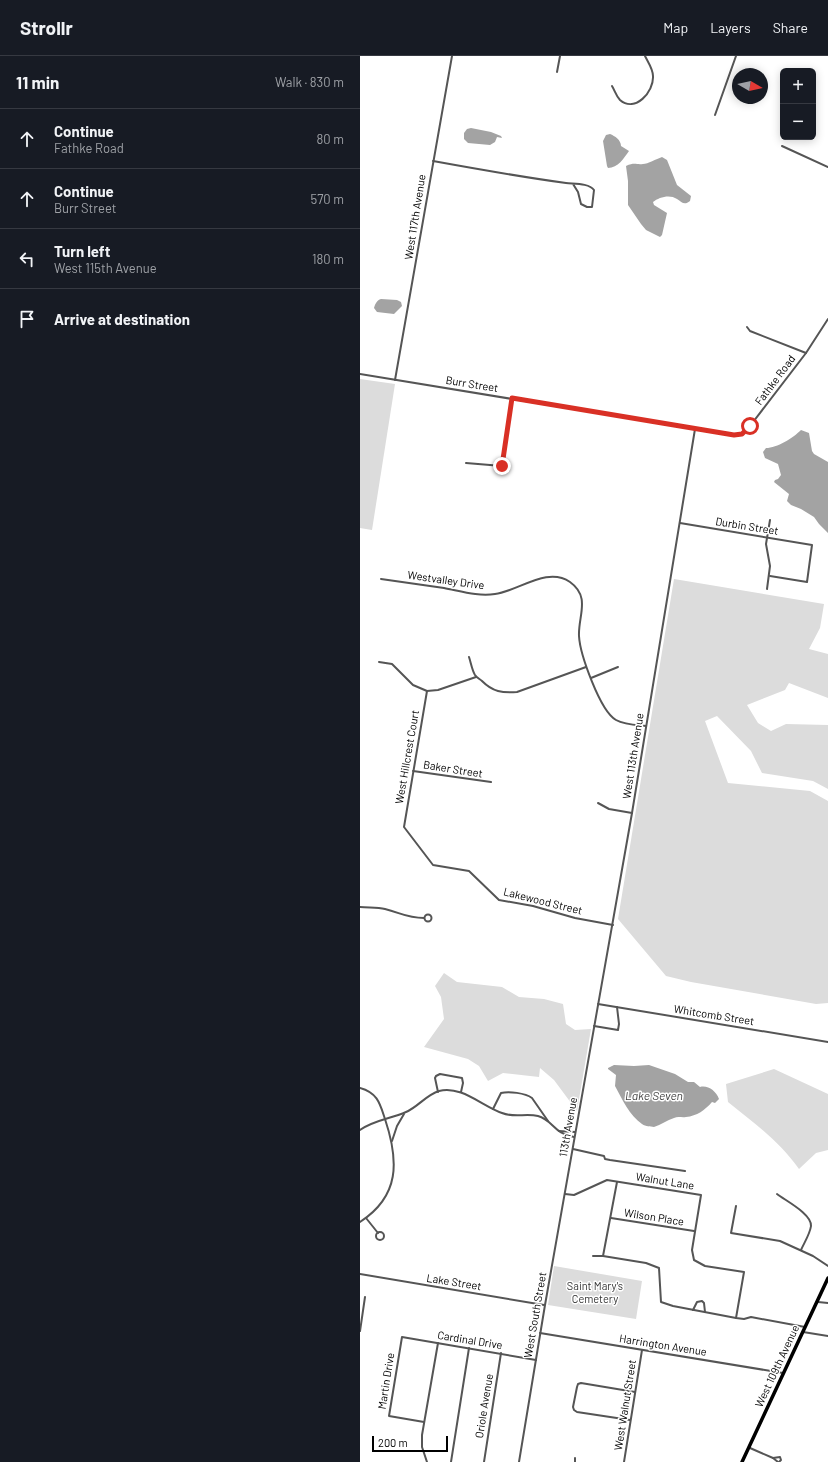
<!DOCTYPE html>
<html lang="en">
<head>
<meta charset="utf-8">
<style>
  body { margin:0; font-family:Barlow,sans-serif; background:#242831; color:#f1f3f6 }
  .controls { position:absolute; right:12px; top:12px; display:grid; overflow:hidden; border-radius:6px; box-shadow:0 2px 10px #0003 }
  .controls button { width:36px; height:36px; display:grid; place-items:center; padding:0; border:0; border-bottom:1px solid #363941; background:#171b24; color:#f1f3f6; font:20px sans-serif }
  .compass { position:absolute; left:372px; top:12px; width:36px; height:36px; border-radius:50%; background:#171b24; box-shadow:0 2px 10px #0003; rotate:99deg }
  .scale { position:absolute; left:12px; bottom:10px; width:76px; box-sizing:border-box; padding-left:4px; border:2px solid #000; border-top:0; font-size:11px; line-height:14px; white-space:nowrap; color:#000; -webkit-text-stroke:3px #fff; paint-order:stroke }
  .stop { position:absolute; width:12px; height:12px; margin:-9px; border:3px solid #d93025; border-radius:50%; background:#fff }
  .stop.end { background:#d93025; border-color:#fff; box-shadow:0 1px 4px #0008 }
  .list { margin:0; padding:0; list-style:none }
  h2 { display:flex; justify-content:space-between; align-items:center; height:52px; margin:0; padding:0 16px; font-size:17px }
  h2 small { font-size:13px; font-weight:400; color:#9ea1a6 }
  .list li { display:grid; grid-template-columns:26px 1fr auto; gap:12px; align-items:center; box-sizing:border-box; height:60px; padding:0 16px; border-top:1px solid #363941 }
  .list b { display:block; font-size:15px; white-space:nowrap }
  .list p { margin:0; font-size:13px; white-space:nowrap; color:#9ea1a6 }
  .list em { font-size:13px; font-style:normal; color:#9ea1a6 }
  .icon { flex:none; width:22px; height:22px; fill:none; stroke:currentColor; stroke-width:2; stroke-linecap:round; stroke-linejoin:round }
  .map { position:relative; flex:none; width:468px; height:1406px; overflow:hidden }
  header { display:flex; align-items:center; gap:24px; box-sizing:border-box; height:56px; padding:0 20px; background:#171b24; border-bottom:1px solid #363941 }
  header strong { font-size:19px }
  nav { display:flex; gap:22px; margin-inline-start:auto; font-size:14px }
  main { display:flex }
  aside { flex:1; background:#171b24 }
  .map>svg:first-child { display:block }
</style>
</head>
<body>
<header>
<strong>Strollr</strong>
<nav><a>Map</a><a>Layers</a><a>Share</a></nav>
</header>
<main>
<aside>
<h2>11 min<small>Walk · 830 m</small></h2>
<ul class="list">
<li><svg class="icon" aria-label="ahead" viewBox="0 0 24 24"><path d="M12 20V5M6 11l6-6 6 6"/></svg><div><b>Continue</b><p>Fathke Road</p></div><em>80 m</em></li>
<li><svg class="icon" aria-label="ahead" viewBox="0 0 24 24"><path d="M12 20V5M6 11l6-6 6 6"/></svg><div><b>Continue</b><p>Burr Street</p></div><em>570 m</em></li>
<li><svg class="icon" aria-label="left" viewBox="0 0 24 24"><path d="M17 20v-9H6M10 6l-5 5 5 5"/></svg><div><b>Turn left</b><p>West 115th Avenue</p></div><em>180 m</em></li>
<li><svg class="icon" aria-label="arrive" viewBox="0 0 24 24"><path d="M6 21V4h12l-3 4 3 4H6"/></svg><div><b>Arrive at destination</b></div></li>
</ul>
</aside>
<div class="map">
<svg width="468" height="1406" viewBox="0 0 468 1406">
  <rect width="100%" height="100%" fill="#fff"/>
  <g fill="#dcdcdc">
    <path d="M0 323 35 328 12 474 0 472Z"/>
    <path d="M314 523 464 548 460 572 449 593 468 598V642L429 627 425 634 387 649 398 667 411 675 426 668 468 669V733L453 725 402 717 391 695 357 660 345 665 368 727 450 735 468 745V947L456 948 331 926 306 920 258 863Z"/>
    <path d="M84 917 97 926 142 931 159 941 184 943 203 948 206 968 215 974 231 973 217 1055 194 1024 180 1012 179 1021 143 1017 128 1025 119 1010 108 1003 64 991 84 963 81 941 75 930Z"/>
    <path d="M414 1013 468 1038V1094L456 1097 439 1113C420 1086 393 1066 368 1046L366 1028Z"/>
    <path d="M194 1210 282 1225 276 1263 188 1249Z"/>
  </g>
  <g fill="#a3a3a3">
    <path d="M111 72 131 76 141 80 142 82 137 81 135 86 130 89 108 87 104 83V77L107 73Z"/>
    <path d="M250 78C255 80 261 84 261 90L269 95C264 102 258 112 248 112L247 110 243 85 246 79Z"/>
    <path d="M302 101 307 104 317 129 331 140 330 145C324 150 322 146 317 143 310 138 299 141 293 146L294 149 307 157 302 179 300 181 286 174 281 168 268 149V125L266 110C275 106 276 109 283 108 288 108 296 103 302 101Z"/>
    <path d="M21 243 37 244 41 246 42 250 34 258 17 256 14 252C15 248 17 244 21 243Z"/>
    <path d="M441 374 449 377 452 395 454 398 468 406V477L459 468 454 461 441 453 431 449 427 445 429 438 414 426 415 424 418 423 421 419 418 408 405 402 403 396 406 392C417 392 433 382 441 374Z"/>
    <path d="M254 1009 274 1010 289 1009 315 1018 328 1026H334L340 1031C348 1029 356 1035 359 1043L355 1047 352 1046C345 1054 337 1060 326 1061 322 1062 318 1060 314 1062 307 1064 301 1069 294 1071 290 1070 286 1071 282 1068 270 1060 262 1043 255 1030L256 1019 248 1013V1012Z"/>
  </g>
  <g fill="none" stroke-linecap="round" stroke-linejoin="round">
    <g stroke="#555" stroke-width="2">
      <path d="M197 16 200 0"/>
      <path d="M252 30C255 35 256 40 260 44 275 57 294 36 293 20 293 13 288 6 285 0"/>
      <path d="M355 59 376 0"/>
      <path d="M422 90 468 111"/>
      <path d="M73 105C117 113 161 121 206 127 214 128 229 127 234 134L232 151H227L221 148 218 136 213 128"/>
      <path d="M387 271 390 275 446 297"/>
      <path d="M0 318 335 373 374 379 382 378 390 370 446 297 468 263"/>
      <path d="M35 324 92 0"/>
      <path d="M106 407 142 410 152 343"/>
      <path d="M320 467 452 489 447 526 410 520"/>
      <path d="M21 523C42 526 63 529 84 532 100 535 119 541 135 538 159 535 187 510 210 526 231 541 218 560 219 580 220 598 240 655 256 664 265 669 276 669 286 670"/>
      <path d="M407 533 410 510 406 488 410 464"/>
      <path d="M109 601C111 607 112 614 115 619 117 622 120 623 122 625 133 636 142 637 157 636L226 611"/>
      <path d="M19 606 32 608 53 629 67 635 78 634 116 621"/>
      <path d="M231 622 258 611"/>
      <path d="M67 635 44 771 73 809 109 815 139 844 173 850 215 862 253 869"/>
      <path d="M53 715 131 726"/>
      <path d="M238 747 249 753 272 757"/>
      <path d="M0 851C8 852 17 851 25 853 41 857 47 862 64 862"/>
      <circle cx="68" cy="862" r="3.5"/>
      <path d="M238 948 468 986"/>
      <path d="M234 970 258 974 259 968 257 951"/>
      <path d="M0 1032C18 1037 20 1048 25 1063 39 1105 40 1140 0 1166"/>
      <path d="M78 1036 75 1022 76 1020 80 1018 102 1022 103 1027 101 1036"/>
      <path d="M133 1053 141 1037C149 1035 165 1037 172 1042L188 1065"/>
      <path d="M0 1074C14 1064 30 1063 46 1056 58 1051 66 1039 79 1035 101 1029 122 1050 142 1057 154 1062 166 1057 178 1060 193 1064 194 1078 214 1081"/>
      <path d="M199 1075 215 1076"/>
      <path d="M32 1085 37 1070 44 1058"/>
      <path d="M213 1093 244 1100 245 1103 250 1104 325 1115"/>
      <path d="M205 1138 214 1139 247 1124 341 1139 332 1194 334 1204 345 1210 384 1216 376 1262"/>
      <path d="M417 1138C426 1145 452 1158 451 1170 450 1178 444 1187 441 1194"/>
      <path d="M376 1150 371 1177 420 1185 453 1200 468 1210"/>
      <path d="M6 1162 18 1177"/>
      <path d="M251 1162 334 1175"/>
      <circle cx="20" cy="1180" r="4"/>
      <path d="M233 1200H243L257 1126"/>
      <path d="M243 1200 286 1207 299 1212 301 1246 313 1250 376 1262 384 1263 391 1261 445 1271"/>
      <path d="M0 1218 184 1249"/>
      <path d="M458 1246 468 1247"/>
      <path d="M333 1254 337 1246 342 1245 344 1247 345 1256"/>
      <path d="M0 1275 5 1241"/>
      <path d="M443 1276 468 1280"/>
      <path d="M180 1277 423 1317"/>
      <path d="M270 1364 217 1356 214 1354 213 1351 217 1331 218 1328 221 1327 275 1336"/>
      <path d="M64 1366 29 1360 42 1281 176 1304"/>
      <path d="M390 1392 413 1402 418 1406"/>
      <path d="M413 1402 420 1401 421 1404 419 1406"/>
      <path d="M67 1406 62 1391V1379L78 1287"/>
      <path d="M91 1406 109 1292"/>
      <path d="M124 1406 141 1297"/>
      <path d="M159 1406 185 1249 272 757 335 373"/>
      <path d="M215 1406V1402"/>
      <path d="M264 1406 282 1294"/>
    </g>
    <path stroke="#000" stroke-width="3.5" d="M382 1406 468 1222"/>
  </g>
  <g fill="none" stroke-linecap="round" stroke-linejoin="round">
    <path stroke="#d93025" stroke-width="5" d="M142 410 152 342 374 379 382 378 390 370"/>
  </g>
  <g text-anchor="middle" stroke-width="3" stroke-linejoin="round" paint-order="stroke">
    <g font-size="11" fill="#000" stroke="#fff">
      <text transform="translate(55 161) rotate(-81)" y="4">West 117th Avenue</text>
      <text transform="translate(415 324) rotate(-53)" y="4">Fathke Road</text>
      <text transform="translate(112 328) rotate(9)" y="4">Burr Street</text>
      <text transform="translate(387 470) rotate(9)" y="4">Durbin Street</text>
      <text transform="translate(86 524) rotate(8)" y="4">Westvalley Drive</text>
      <text transform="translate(273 700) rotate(-81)" y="4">West 113th Avenue</text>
      <text transform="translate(47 701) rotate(-80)" y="4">West Hillcrest Court</text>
      <text transform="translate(93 713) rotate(9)" y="4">Baker Street</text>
      <text transform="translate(183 845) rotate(14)" y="4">Lakewood Street</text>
      <text transform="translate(354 959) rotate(9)" y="4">Whitcomb Street</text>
      <text transform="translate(208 1071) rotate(-80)" y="4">113th Avenue</text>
      <text transform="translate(305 1125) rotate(9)" y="4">Walnut Lane</text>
      <text transform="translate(294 1161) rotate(9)" y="4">Wilson Place</text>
      <text transform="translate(94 1226) rotate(9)" y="4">Lake Street</text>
      <text transform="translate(175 1259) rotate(-80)" y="4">West South Street</text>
      <text transform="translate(110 1284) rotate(9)" y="4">Cardinal Drive</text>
      <text transform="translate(303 1289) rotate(9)" y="4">Harrington Avenue</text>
      <text transform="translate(417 1310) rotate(-65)" y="4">West 109th Avenue</text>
      <text transform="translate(26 1325) rotate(-81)" y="4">Martin Drive</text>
      <text transform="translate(265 1349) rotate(-81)" y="4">West Walnut Street</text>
      <text transform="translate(124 1350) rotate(-81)" y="4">Oriole Avenue</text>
    </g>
    <g font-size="11" fill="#333" stroke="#fff">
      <text x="235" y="1234">Saint Mary's<tspan x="235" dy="13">Cemetery</tspan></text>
    </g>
    <g font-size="12" font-style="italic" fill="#444" stroke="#fff">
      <text x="294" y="1044">Lake Seven</text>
    </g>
  </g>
</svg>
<div class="controls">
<button>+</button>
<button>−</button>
</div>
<svg class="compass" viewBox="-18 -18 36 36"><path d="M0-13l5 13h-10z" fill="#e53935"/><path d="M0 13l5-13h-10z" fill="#9ea1a6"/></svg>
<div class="scale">200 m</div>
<div class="stop" style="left:390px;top:370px"></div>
<div class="stop end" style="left:142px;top:410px"></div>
</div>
</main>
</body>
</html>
